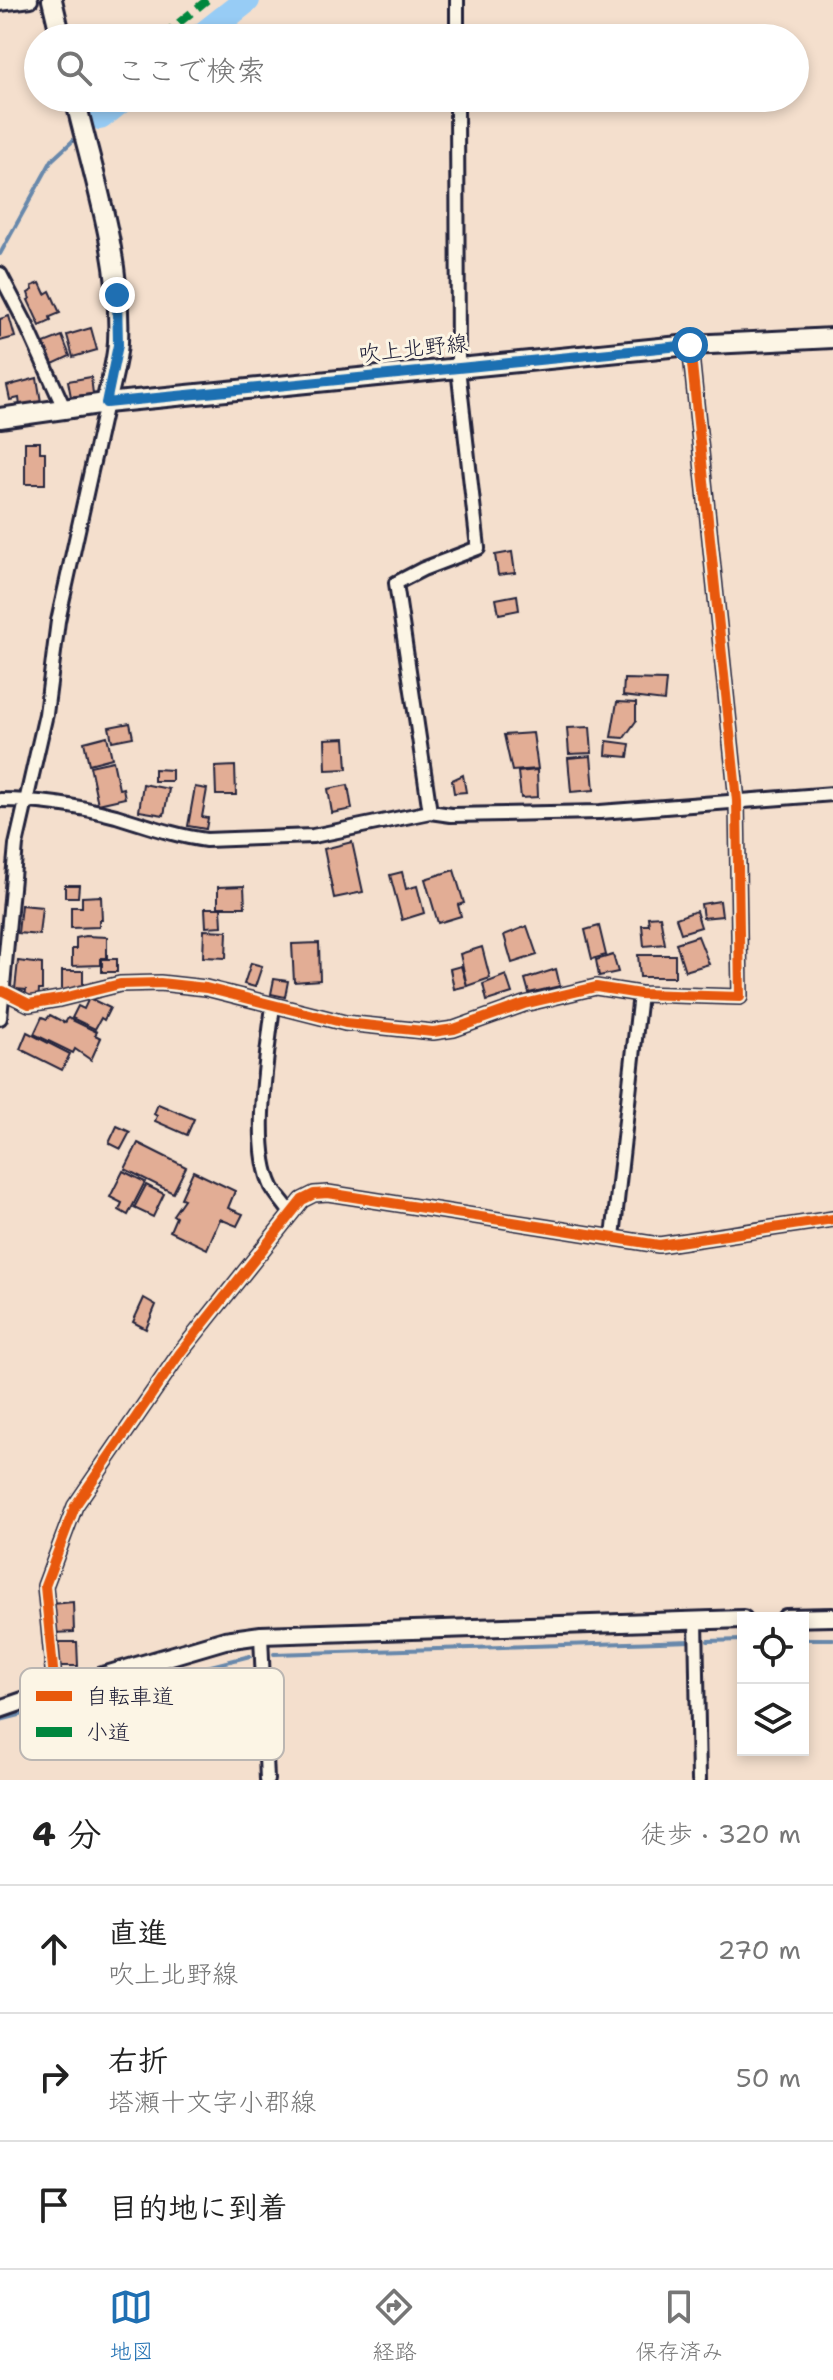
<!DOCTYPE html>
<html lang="ja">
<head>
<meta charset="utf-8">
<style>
  body { margin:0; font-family:"Shantell Sans","Klee One",sans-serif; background:#f6f6f6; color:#222 }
  .controls { position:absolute; right:24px; bottom:24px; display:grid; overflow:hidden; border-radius:0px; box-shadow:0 4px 12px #0003 }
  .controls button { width:72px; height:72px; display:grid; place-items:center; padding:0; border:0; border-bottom:2px solid #e0e0e0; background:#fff; color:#222; font:40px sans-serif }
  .stop { position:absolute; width:24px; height:24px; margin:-18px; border:6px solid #1f6fb2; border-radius:50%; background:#fff }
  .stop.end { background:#1f6fb2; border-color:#fff; box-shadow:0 2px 8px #0008 }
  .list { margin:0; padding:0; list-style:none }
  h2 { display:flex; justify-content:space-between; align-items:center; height:104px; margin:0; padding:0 32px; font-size:34px }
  h2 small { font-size:26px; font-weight:400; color:#767676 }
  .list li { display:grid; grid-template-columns:52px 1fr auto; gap:24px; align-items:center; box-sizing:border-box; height:128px; padding:0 32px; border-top:2px solid #e0e0e0 }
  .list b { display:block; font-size:30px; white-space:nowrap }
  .list p { margin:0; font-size:26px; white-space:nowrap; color:#767676 }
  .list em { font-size:26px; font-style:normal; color:#767676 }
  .icon { flex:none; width:44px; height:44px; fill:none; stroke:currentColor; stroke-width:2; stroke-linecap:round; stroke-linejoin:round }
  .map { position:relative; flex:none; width:833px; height:1780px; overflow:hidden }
  .search { position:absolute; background:#fff; box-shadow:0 4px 12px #0003; left:24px; right:24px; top:24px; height:88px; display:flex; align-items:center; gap:20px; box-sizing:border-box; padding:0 28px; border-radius:44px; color:#767676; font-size:30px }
  .sheet { height:488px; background:#fff }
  nav { display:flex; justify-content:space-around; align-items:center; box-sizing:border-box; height:112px; border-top:2px solid #e0e0e0; background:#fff; font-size:22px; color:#767676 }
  nav a { display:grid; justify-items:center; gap:4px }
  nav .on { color:#1f6fb2 }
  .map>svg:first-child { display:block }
</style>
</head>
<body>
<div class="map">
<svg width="833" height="1780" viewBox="0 0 833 1780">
  <rect width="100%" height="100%" fill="#f4dfcd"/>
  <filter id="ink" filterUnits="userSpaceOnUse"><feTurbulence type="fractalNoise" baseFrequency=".0125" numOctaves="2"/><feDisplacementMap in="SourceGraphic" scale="16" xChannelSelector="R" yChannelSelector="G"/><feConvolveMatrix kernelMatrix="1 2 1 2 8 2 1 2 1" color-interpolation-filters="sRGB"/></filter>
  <g filter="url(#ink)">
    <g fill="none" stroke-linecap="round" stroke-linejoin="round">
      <g stroke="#6888ab" stroke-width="4">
        <path d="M87 129 100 117"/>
        <path d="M0 254 52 160 77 137"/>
        <path d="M803 1639H833"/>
        <path d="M708 1641 743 1640"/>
        <path d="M274 1654 692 1641"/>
        <path d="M0 1720 250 1656"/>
      </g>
      <g stroke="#97ccf5" stroke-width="26">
        <path d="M199 38 247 0"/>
        <path d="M100 117 124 98"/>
      </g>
    </g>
    <g fill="#e2ad95" stroke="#22223b" stroke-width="2">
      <path d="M40 283 45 294 50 291 60 313 50 317 51 321 40 326 28 300 30 299 28 293 33 290 32 286Z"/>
      <path d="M9 316 15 337 0 341V319Z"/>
      <path d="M91 328 97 350 73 357 67 335Z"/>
      <path d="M62 336 70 356 53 364 44 343Z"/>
      <path d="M91 377 93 394 71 397 68 381Z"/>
      <path d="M37 378 41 402 20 406 19 398 10 400 7 386Z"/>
      <path d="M25 442H40V452H45V484H25Z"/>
      <path d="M512 552 515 573 498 575 495 555Z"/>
      <path d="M517 595 519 610 499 614 496 599Z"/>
      <path d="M624 679 666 680 664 701 623 696Z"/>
      <path d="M617 702 636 703V721L624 738 611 737Z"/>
      <path d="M130 723 133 737 112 741 109 727Z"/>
      <path d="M590 727 592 753 569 754 567 728Z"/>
      <path d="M533 733 538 769 512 771 504 735Z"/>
      <path d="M107 736 112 758 89 764 84 742Z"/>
      <path d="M345 738 347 769 326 770 325 739Z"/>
      <path d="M607 741 630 744 628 757 606 755Z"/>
      <path d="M591 756 594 790 571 792 568 758Z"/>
      <path d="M113 761 119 789 123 788 125 798 98 804 90 766Z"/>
      <path d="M235 766 236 795H216L215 767Z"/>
      <path d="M154 769 172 770V781H154Z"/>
      <path d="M537 770 538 797 521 798 518 772Z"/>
      <path d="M463 775 466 792 454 793 452 780Z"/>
      <path d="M143 784 169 789 164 815 139 811Z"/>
      <path d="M348 785 352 809 332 813 328 789Z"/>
      <path d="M195 787 207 789 202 817 208 818 206 829 188 826Z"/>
      <path d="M352 842 363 892 334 898 324 849Z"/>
      <path d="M454 870 464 903 458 905 461 916 438 923 425 879Z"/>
      <path d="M402 872 406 889 417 886 424 913 402 920 390 875Z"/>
      <path d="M65 885H79L78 897H65Z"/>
      <path d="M244 886 245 907H218V887Z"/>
      <path d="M101 896 102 920H99V927L71 928V907H82V897Z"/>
      <path d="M720 901 722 916 703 918 701 904Z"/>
      <path d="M21 905 42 907 39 935 18 933Z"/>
      <path d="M205 908H221L222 926 206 927Z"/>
      <path d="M696 911 701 927 681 933 676 918Z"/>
      <path d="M660 916 665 944 644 946 642 925H649L648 917Z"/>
      <path d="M527 926 537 955 512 963 504 935Z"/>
      <path d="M599 926 606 955 592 959 585 930Z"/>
      <path d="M204 930 227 931 226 958 203 957Z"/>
      <path d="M85 936 107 937V958H101V965L72 966V949H76V938Z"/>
      <path d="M698 936 709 964 685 971 676 943Z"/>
      <path d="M319 943 320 980 294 982 292 944Z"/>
      <path d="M482 947 490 978 467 986 460 954Z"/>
      <path d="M613 955 618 972 599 976 596 960Z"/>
      <path d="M638 955H675V977H640Z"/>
      <rect x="102" y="959" width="15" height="13"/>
      <path d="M18 961 42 964V990H39L38 1000 25 999 26 990 15 989Z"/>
      <path d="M251 963 262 966 255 987 244 984Z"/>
      <path d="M461 966 467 986 454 989 450 969Z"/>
      <path d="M556 969 560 986 529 993 525 979Z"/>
      <rect x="62" y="971" width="21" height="20"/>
      <path d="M506 975 512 993 487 1001 483 984Z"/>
      <path d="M274 979 288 981 285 997 271 994Z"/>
      <path d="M89 998 110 1008 104 1020 101 1018 95 1029 72 1018 78 1006 84 1009Z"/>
      <path d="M50 1015 65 1023 68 1018 97 1032 95 1035 101 1038 91 1060 75 1049 73 1053 34 1034 42 1017 47 1019Z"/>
      <path d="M27 1032 70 1054 62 1070 20 1049Z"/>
      <path d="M158 1104 194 1119 187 1135 155 1121 157 1116 154 1114Z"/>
      <path d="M117 1126 130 1132 121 1149 109 1143Z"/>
      <path d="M138 1143 186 1167 173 1193 125 1169Z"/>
      <path d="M123 1171 145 1182 128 1215 119 1210 122 1203 110 1197Z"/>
      <path d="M193 1171 235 1191 228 1208 243 1214 237 1226 220 1219 207 1249 170 1231 176 1217 173 1215 184 1199 181 1198Z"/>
      <path d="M146 1185 164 1194 153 1217 134 1208Z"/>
      <path d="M144 1298 156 1305 146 1329 133 1322Z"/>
      <path d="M73 1602 74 1632 54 1633 52 1604Z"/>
      <path d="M58 1642H77L78 1666H59Z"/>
    </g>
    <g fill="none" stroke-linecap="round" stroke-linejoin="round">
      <g stroke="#22223b" stroke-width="18">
        <g id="minor">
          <path d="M457 0V38"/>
          <path d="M0 4 31 0"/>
          <path d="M0 274 26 324 64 408"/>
          <path d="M0 800C39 800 78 806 116 816 146 825 175 836 206 840L313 836 430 812 451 815 600 812 833 794"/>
          <path d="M430 812 396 583 423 569 478 548 458 368 457 98"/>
          <path d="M3 991 29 1004 59 999 120 984 160 983 206 988 345 1023 433 1032 454 1029 524 1004 596 987 640 994 740 997 737 801 690 345"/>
          <path d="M273 1005C268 1053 251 1144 272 1187 277 1196 285 1204 290 1212"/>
          <path d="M0 1018 16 845 46 714 58 621 106 403"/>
          <path d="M613 1237 640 994"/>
          <path d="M696 1620 699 1780"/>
          <path d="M261 1635 267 1780"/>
          <path d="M55 1690 45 1586 75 1506 180 1353 302 1200 314 1194 328 1193 659 1245 833 1219"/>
        </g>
      </g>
      <g stroke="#22223b" stroke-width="22">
        <g id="tertiary">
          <path d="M786 1618 833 1617"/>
          <path d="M0 1709 55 1690 225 1640 261 1635 743 1619"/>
        </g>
      </g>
      <g stroke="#22223b" stroke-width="24">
        <g id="secondary">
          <path d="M52 0 61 38"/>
          <path d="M75 98C94 179 122 258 118 342 117 362 110 384 106 403"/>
          <path d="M0 418 106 403 690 345 833 338"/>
        </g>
      </g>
      <use href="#minor" stroke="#fcf5e5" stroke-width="12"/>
      <use href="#tertiary" stroke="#fcf5e5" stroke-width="16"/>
      <use href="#secondary" stroke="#fcf5e5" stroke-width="18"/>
      <g stroke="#00873e" stroke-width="8" stroke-dasharray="16 8" stroke-linecap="butt">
        <path d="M160 38 207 0"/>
        <path d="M77 105 85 98"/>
      </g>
      <g stroke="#fcf5e5" stroke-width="15">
        <g id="cycleway">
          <path d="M3 991 29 1004 59 999 120 984 160 983 206 988 345 1023 433 1032 454 1029 524 1004 596 987 640 994 740 997 737 801 690 345"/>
          <path d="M55 1690 45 1586 75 1506 180 1353 302 1200 314 1194 328 1193 659 1245 833 1219"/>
        </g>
      </g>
      <use href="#cycleway" stroke="#e8590c" stroke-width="10"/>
    </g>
  </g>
  <g fill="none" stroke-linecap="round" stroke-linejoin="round" filter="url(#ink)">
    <path stroke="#1f6fb2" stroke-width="10" d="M117 295 118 345 106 403 690 345"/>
  </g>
  <g text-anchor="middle" stroke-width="6" stroke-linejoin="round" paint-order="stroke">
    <g font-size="22" fill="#22223b" stroke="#fcf5e5">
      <text transform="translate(413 348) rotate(-6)" y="8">吹上北野線</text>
    </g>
  </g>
  <rect x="20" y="1668" width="264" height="92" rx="12" fill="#fcf5e5" stroke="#bbb6b2" stroke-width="2"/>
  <rect x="36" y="1691" width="36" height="10" fill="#e8590c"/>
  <rect x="36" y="1727" width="36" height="10" fill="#00873e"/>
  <g font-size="22" fill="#22223b">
    <text x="86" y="1704">自転車道</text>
    <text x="86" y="1740">小道</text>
  </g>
</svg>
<div class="controls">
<button><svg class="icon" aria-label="locate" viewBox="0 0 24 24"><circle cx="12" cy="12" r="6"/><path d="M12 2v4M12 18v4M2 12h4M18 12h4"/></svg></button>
<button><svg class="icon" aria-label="layers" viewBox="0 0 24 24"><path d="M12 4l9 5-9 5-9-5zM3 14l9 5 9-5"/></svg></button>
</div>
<div class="stop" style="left:690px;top:345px"></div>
<div class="stop end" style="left:117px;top:295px"></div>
<div class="search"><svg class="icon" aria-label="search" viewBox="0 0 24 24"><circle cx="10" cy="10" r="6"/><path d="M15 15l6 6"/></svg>ここで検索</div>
</div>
<section class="sheet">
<h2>4 分<small>徒歩 · 320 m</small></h2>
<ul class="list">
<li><svg class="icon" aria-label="ahead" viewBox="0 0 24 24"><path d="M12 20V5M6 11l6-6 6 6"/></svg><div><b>直進</b><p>吹上北野線</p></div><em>270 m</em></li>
<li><svg class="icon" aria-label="right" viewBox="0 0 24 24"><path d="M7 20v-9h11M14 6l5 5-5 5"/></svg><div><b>右折</b><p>塔瀬十文字小郡線</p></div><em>50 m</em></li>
<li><svg class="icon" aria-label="arrive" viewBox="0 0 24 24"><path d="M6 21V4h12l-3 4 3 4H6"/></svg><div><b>目的地に到着</b></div></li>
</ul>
</section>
<nav>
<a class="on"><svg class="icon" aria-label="map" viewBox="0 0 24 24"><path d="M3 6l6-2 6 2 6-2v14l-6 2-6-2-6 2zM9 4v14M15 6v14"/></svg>地図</a>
<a><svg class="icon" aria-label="directions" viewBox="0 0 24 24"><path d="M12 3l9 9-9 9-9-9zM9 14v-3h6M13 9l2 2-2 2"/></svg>経路</a>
<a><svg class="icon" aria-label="saved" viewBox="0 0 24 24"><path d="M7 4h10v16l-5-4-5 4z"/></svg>保存済み</a>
</nav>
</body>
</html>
